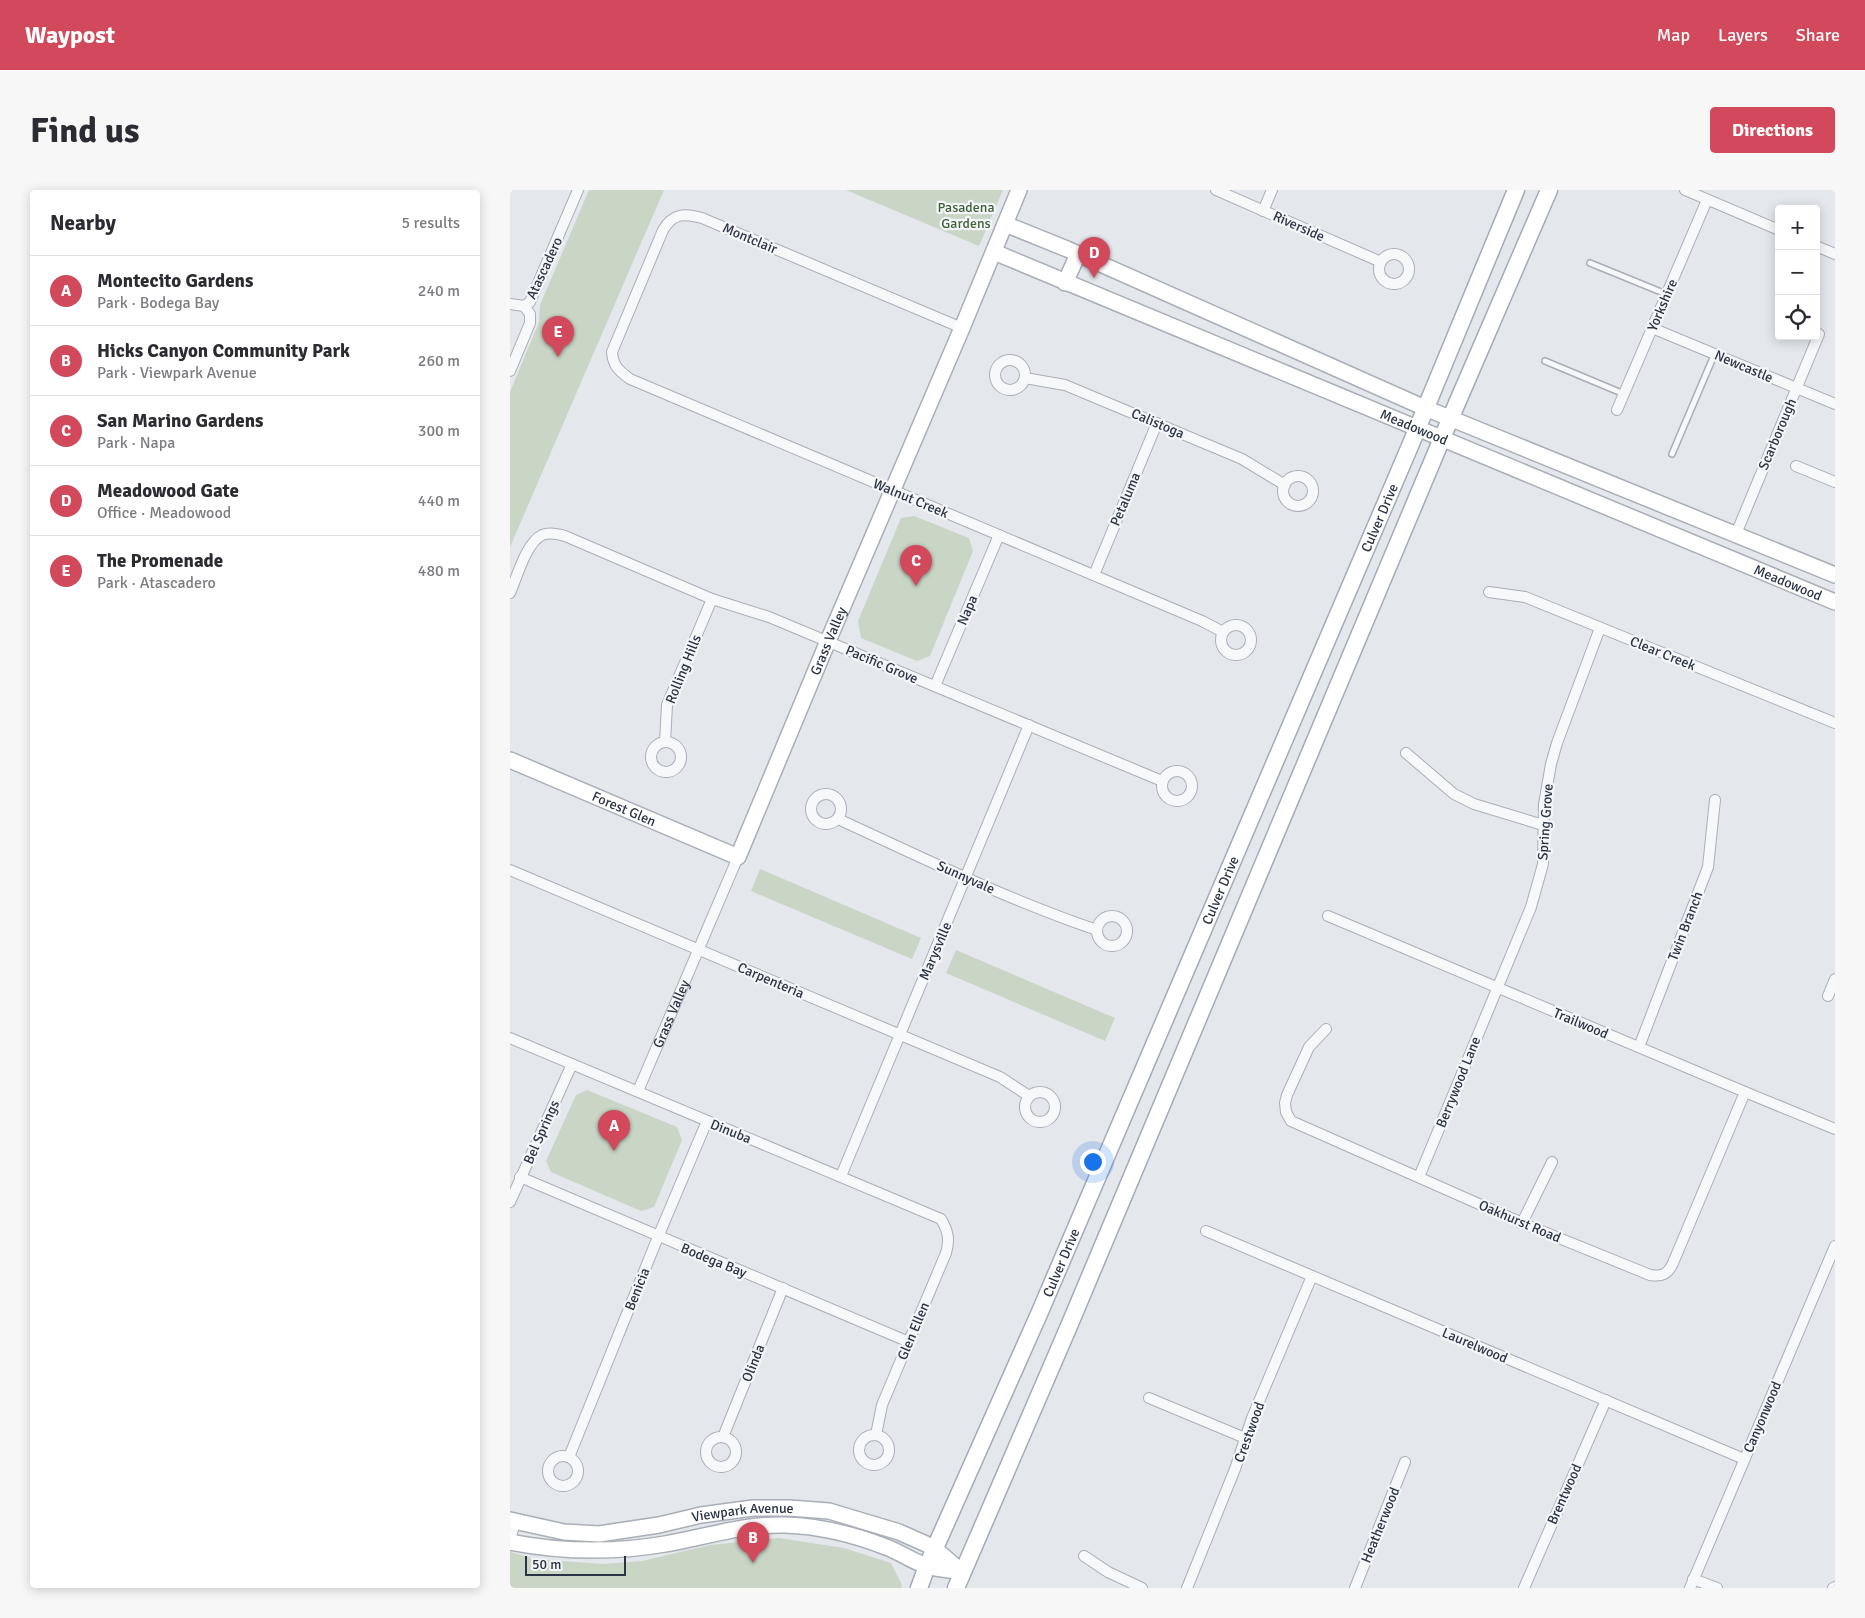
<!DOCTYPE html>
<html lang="en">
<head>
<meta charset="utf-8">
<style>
  body { margin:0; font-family:Signika,sans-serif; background:#f7f7f7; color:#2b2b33 }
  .controls { position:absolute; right:15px; top:15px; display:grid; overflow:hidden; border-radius:5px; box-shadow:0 2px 12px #0003 }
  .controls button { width:45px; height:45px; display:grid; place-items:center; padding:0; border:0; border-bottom:1px solid #e1e1e2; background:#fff; color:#2b2b33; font:25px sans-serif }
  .scale { position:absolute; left:15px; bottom:12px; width:101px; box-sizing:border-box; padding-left:5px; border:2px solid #2b3445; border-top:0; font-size:14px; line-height:18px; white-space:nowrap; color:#2b3445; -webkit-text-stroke:4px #f4f6f9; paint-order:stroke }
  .you { position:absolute; left:582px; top:971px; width:18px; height:18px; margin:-12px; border:4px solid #fff; border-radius:50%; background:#1a73e8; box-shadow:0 0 0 8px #1a73e833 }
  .badge { display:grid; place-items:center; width:32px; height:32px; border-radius:50%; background:#d1495b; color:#fff; font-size:16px; font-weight:700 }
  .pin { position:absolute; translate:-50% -41px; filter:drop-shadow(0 1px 2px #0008) }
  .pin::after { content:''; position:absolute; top:26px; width:18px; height:15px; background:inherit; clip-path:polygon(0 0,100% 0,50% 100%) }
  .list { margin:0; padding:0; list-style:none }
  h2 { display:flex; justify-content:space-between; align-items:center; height:65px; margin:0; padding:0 20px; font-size:21px }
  h2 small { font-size:16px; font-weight:400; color:#7c7c81 }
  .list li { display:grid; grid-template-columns:32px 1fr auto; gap:15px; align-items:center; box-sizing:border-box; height:70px; padding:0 20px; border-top:1px solid #e1e1e2 }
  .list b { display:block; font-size:19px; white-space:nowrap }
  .list p { margin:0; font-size:16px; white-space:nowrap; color:#7c7c81 }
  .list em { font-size:16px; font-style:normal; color:#7c7c81 }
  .icon { flex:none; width:28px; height:28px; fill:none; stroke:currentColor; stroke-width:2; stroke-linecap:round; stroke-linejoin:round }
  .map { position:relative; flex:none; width:1325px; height:1398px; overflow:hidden; border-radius:5px }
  header { display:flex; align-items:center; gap:30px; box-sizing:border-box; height:70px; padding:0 25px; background:#d1495b; color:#fff }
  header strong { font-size:24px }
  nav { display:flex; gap:28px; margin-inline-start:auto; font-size:18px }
  .intro { display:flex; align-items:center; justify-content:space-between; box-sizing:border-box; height:120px; padding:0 30px }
  h1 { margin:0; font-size:35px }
  .button { padding:12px 22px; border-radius:5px; background:#d1495b; color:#fff; font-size:18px; font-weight:700 }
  main { display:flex; gap:30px; padding:0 30px }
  aside { flex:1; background:#fff; border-radius:5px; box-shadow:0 2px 12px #0003 }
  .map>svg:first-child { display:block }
</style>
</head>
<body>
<header>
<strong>Waypost</strong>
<nav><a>Map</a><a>Layers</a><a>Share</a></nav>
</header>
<div class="intro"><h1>Find us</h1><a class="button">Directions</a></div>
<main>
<aside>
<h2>Nearby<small>5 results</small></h2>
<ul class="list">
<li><span class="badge">A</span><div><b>Montecito Gardens</b><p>Park · Bodega Bay</p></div><em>240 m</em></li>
<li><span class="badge">B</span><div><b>Hicks Canyon Community Park</b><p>Park · Viewpark Avenue</p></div><em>260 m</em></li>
<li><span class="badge">C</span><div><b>San Marino Gardens</b><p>Park · Napa</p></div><em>300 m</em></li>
<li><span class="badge">D</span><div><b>Meadowood Gate</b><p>Office · Meadowood</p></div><em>440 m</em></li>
<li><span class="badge">E</span><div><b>The Promenade</b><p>Park · Atascadero</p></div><em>480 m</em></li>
</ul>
</aside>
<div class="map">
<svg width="1325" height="1398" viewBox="0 0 1325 1398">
  <rect width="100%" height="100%" fill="#e4e7ec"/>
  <g fill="#c9d6c5">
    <path d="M79 0H154L0 357V202L29 132 30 115Z"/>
    <path d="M336 0H493L469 56Z"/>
    <path d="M404 326 459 348 463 361 420 466 407 471 351 448 348 431 391 328Z"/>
    <path d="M250 679 411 748 402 769 241 701Z"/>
    <path d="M446 760 605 828 595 851 436 783Z"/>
    <path d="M77 900 167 937 172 950 144 1017 131 1021 41 982 36 971 66 905Z"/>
    <path d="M269 1348 334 1358 381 1373 392 1395 391 1398H0V1362L25 1369 93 1374 132 1371 200 1355Z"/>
  </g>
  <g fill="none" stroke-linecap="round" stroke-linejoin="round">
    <g stroke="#a9aeb7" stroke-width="8">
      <g id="lane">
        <path d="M1080 73 1156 104"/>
        <path d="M1035 171 1114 204"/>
        <path d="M1162 264 1205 163"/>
      </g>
    </g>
    <g stroke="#a9aeb7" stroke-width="12">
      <g id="street">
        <path d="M706 0 871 72"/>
        <path d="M1175 0 1269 40"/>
        <path d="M753 21 762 0"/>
        <path d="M1306 56 1325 64"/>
        <circle cx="884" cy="79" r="15"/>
        <path d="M0 114 14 116"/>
        <path d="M14 116 20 112 68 0"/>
        <path d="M452 138 192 28C175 23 163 23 153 40L102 162C103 176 109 181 120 189L692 431 713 442"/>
        <path d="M1142 138 1325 214"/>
        <circle cx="500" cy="185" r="15"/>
        <path d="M0 181 20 133V124L14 116"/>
        <path d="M515 188 555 195 732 269 775 295"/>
        <path d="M1107 220 1197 10"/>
        <path d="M1286 276 1325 292"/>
        <circle cx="788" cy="301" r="15"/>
        <path d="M1226 344 1309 144"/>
        <path d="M584 385 647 233"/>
        <path d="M979 402 1015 407 1325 533"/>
        <path d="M0 403C7 387 16 353 32 345 39 342 48 344 55 346L202 409 259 427 652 591"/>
        <circle cx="726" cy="450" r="15"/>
        <path d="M425 496 489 345"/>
        <path d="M155 552 157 515 202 409"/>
        <circle cx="156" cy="567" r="15"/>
        <path d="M896 563 944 604 964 614 1033 635"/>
        <circle cx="667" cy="596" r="15"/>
        <circle cx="316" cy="619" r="15"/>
        <path d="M328 629C413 668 498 710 587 740"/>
        <path d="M0 680 490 887 519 906"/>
        <path d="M818 726 1235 902 1325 939"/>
        <circle cx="602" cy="741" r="15"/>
        <path d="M1318 806 1325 789"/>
        <path d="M816 839 799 857 777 905 775 913 776 922 781 931 1012 1033 1140 1085C1152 1087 1158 1084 1163 1073L1235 902"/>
        <path d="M0 848 431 1029C438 1041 440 1049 436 1063L372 1215 366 1245"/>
        <path d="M1129 857 1198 677 1205 610"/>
        <path id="s1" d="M128 901 228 667"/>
        <circle cx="530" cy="917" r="15"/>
        <path d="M331 986 519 535"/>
        <path d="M10 987 399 1152"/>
        <path d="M909 987 1021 717 1033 674 1034 614 1041 574 1047 553 1090 438"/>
        <path d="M0 1012 62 874"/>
        <path d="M1012 1033 1042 972"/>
        <path d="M696 1041 1234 1269"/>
        <path d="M639 1208 735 1248"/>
        <circle cx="364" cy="1260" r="15"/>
        <circle cx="211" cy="1262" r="15"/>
        <path d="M213 1247 273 1098"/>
        <circle cx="53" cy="1281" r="15"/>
        <path d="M59 1267 148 1047 197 931"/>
        <path d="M0 1351 5 1331"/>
        <path d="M574 1366 598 1382 632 1398"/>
        <path d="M1183 1389 1207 1398"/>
        <path d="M677 1398 725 1279 742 1228 802 1086"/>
        <path d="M845 1398 895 1272"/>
        <path d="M1014 1398 1096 1210"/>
        <path d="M1180 1398 1325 1056"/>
        <path d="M1323 1398 1325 1397"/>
      </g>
    </g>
    <g stroke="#a9aeb7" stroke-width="18">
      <g id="secondary">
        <path d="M495 34 557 59 915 218 1325 385"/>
        <path id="s2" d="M484 62 1325 412"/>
        <path d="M555 93 568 64"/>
        <path id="s3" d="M0 570 228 667 318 451 452 138 509 0"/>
        <path id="s4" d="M0 1330 54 1342 89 1344 149 1335 191 1325 243 1318H279L319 1321 389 1342 416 1354 425 1359 452 1382"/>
        <path d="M0 1352C52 1362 103 1363 155 1354 195 1347 234 1334 275 1335 308 1336 345 1345 376 1357 390 1362 403 1372 417 1376 428 1379 440 1380 451 1382"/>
      </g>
    </g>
    <g stroke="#a3abb8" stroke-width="19">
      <g id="primary">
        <path id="s5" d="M409 1398 417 1376 529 1124 900 256 1006 0"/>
        <path d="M446 1398 559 1136 941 227 1039 0"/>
      </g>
    </g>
    <use href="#lane" stroke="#f7f8fa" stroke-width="5"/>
    <use href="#street" stroke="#f7f8fa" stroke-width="10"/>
    <use href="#secondary" stroke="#fff" stroke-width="15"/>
    <use href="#primary" stroke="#fff" stroke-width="16"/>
  </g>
  <g text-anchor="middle" stroke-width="4.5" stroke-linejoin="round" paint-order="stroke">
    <g font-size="14" fill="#3f6138" stroke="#f4f6f9">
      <text x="456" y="22">Pasadena<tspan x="456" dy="16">Gardens</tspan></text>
    </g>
    <g font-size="14" fill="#2b3445" stroke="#f4f6f9">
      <text transform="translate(789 36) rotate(24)" y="5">Riverside</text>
      <text transform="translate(240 48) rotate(23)" y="5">Montclair</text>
      <text transform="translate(34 78) rotate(-65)" y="5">Atascadero</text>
      <text transform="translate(1152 115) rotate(-67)" y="5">Yorkshire</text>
      <text transform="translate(1234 176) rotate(23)" y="5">Newcastle</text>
      <text transform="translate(648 233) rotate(23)" y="5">Calistoga</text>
      <text dy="5" stroke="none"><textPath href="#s2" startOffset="455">Meadowood</textPath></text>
      <text transform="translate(1267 244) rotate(-67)" y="5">Scarborough</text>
      <text transform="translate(401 308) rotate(23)" y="5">Walnut Creek</text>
      <text transform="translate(615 309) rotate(-67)" y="5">Petaluma</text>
      <text dy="5" stroke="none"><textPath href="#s5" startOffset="1165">Culver Drive</textPath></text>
      <text dy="5" stroke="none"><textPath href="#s2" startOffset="860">Meadowood</textPath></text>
      <text transform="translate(457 420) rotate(-67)" y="5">Napa</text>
      <text dy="5" stroke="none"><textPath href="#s3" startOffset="482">Grass Valley</textPath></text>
      <text transform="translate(1153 463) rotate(22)" y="5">Clear Creek</text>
      <text transform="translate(372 474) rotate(23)" y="5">Pacific Grove</text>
      <text transform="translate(173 479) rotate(-68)" y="5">Rolling Hills</text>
      <text dy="5" stroke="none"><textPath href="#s3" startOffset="124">Forest Glen</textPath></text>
      <text transform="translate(1035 632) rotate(-86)" y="5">Spring Grove</text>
      <text transform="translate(456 687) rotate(24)" y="5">Sunnyvale</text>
      <text dy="5" stroke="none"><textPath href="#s5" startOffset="760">Culver Drive</textPath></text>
      <text transform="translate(1175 736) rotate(-69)" y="5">Twin Branch</text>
      <text transform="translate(425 761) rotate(-67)" y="5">Marysville</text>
      <text transform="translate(261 790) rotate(23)" y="5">Carpenteria</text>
      <text dy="5" stroke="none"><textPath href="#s1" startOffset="84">Grass Valley</textPath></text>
      <text transform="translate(1071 833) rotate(23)" y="5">Trailwood</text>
      <text transform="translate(948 892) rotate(-68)" y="5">Berrywood Lane</text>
      <text transform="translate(221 941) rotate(22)" y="5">Dinuba</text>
      <text transform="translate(31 942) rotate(-66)" y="5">Bel Springs</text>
      <text transform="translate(1010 1031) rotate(23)" y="5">Oakhurst Road</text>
      <text transform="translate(204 1070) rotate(22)" y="5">Bodega Bay</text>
      <text dy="5" stroke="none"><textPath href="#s5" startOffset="355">Culver Drive</textPath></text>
      <text transform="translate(127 1099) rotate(-68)" y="5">Benicia</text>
      <text transform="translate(403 1141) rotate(-67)" y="5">Glen Ellen</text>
      <text transform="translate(965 1155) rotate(23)" y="5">Laurelwood</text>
      <text transform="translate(243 1173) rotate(-68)" y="5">Olinda</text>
      <text transform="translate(1252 1227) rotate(-67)" y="5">Canyonwood</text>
      <text transform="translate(739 1242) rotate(-70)" y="5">Crestwood</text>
      <text transform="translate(1054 1304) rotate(-66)" y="5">Brentwood</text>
      <text dy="5" stroke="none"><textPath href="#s4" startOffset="236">Viewpark Avenue</textPath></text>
      <text transform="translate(870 1335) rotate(-68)" y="5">Heatherwood</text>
    </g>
  </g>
</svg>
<div class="controls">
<button>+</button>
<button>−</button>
<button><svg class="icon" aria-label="locate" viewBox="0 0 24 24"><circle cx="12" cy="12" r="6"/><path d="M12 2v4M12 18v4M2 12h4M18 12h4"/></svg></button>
</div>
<div class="scale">50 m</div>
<div class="you"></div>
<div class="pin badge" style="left:104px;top:961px">A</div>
<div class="pin badge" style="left:243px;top:1373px">B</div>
<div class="pin badge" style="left:406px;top:396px">C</div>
<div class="pin badge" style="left:584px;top:88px">D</div>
<div class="pin badge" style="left:48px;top:167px">E</div>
</div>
</main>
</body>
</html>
